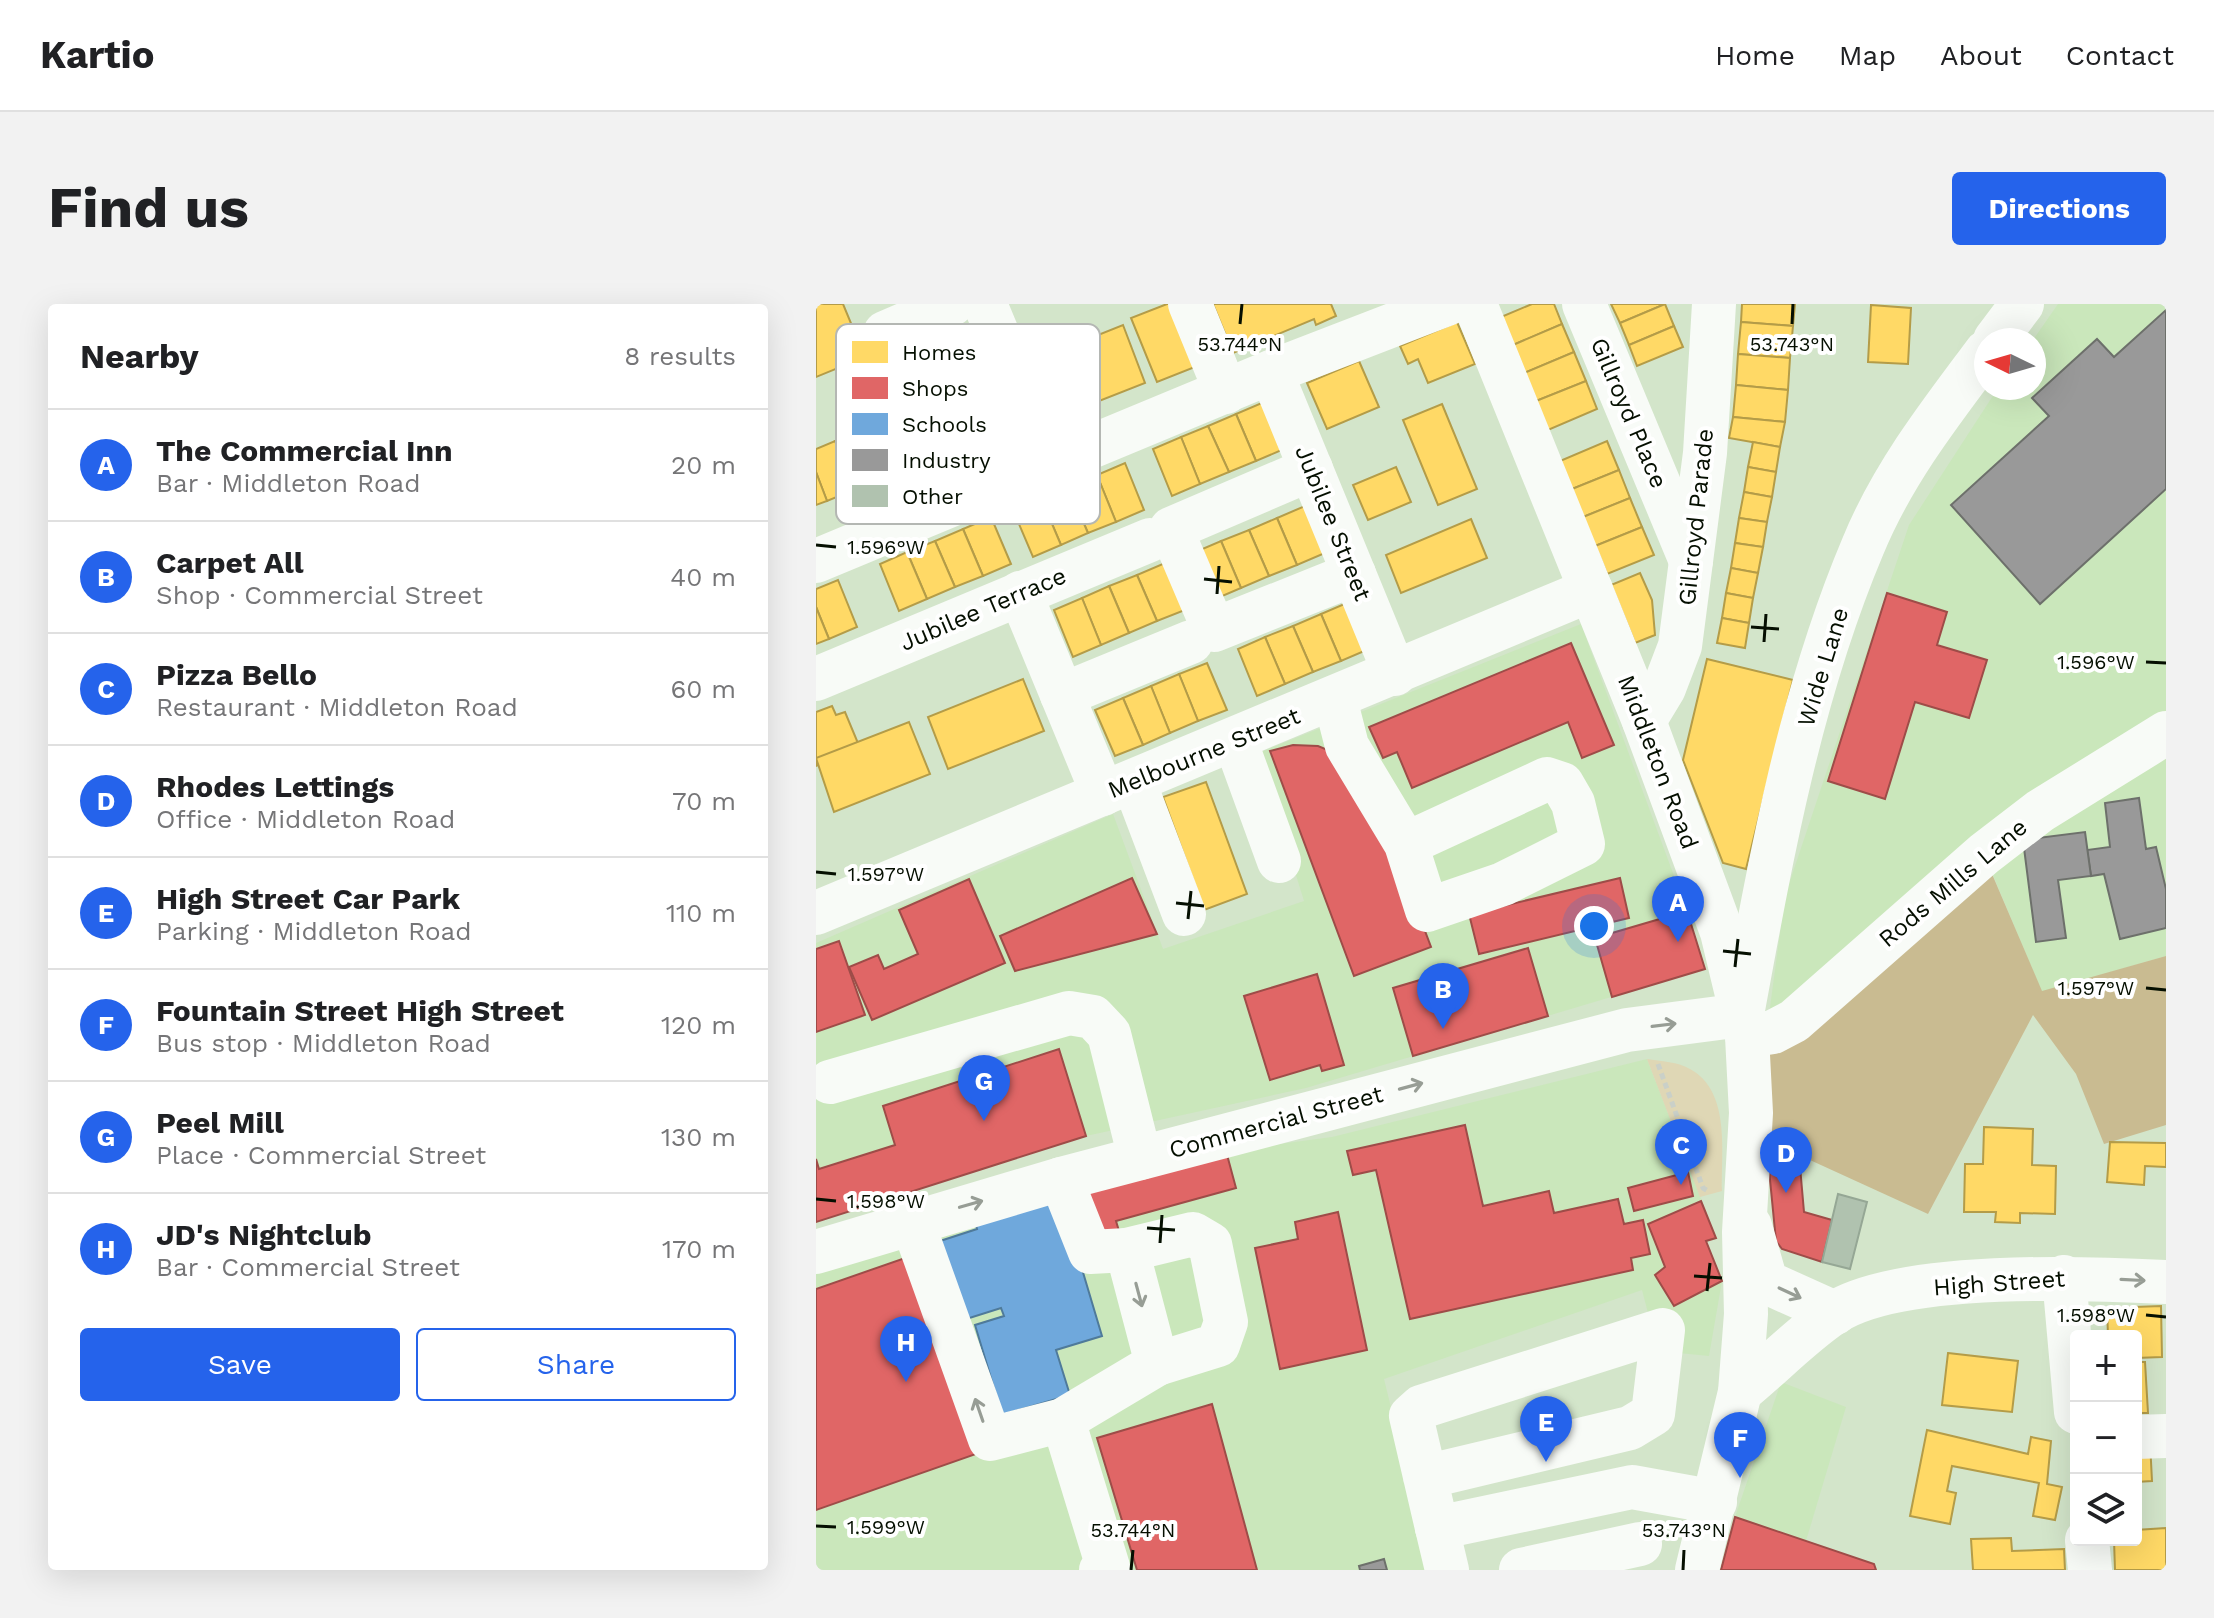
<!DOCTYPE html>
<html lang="en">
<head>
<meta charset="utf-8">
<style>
  body { margin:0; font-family:"Work Sans",sans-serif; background:#f2f2f2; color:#202124 }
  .controls { position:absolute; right:24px; bottom:24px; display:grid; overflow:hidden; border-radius:8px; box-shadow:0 8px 32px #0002 }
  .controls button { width:72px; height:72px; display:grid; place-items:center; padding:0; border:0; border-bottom:2px solid #e0e0e0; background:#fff; color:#202124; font:40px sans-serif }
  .compass { position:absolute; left:1158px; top:24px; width:72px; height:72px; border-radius:50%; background:#fff; box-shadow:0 8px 32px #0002; rotate:275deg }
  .you { position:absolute; left:778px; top:622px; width:28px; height:28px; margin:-20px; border:6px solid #fff; border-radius:50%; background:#1a73e8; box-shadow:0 0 0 12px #1a73e833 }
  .badge { display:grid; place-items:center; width:52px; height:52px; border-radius:50%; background:#2563eb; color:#fff; font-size:26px; font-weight:700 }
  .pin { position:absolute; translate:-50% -66px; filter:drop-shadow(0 2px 4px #0008) }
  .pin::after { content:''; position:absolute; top:42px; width:28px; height:24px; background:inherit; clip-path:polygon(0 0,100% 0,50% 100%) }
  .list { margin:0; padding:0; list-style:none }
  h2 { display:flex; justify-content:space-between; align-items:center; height:104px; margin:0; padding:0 32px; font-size:34px }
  h2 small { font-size:26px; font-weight:400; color:#757577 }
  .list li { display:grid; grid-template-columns:52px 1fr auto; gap:24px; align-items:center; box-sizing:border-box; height:112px; padding:0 32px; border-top:2px solid #e0e0e0 }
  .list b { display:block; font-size:30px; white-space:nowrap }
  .list p { margin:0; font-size:26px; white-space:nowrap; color:#757577 }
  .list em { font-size:26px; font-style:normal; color:#757577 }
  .actions { display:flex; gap:16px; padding:24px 32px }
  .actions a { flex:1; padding:18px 0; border:2px solid #2563eb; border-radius:8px; text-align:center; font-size:28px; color:#2563eb }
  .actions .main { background:#2563eb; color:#fff }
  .icon { flex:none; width:44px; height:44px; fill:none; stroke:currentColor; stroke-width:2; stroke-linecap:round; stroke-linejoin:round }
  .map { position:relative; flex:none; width:1350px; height:1266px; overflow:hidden; border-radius:8px }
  header { display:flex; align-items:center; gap:48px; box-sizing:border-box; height:112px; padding:0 40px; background:#fff; border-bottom:2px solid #e0e0e0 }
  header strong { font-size:38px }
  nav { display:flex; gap:44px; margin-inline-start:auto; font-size:28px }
  .intro { display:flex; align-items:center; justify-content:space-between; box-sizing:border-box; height:192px; padding:0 48px }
  h1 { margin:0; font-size:56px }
  .button { padding:20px 36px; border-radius:8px; background:#2563eb; color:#fff; font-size:28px; font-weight:700 }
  main { display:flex; gap:48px; padding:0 48px }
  aside { flex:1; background:#fff; border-radius:8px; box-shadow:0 8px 32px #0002 }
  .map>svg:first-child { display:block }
</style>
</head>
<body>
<header>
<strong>Kartio</strong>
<nav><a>Home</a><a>Map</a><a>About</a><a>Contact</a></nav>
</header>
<div class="intro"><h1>Find us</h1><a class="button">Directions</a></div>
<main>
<aside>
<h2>Nearby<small>8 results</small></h2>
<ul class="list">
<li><span class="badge">A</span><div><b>The Commercial Inn</b><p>Bar · Middleton Road</p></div><em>20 m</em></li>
<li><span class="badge">B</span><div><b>Carpet All</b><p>Shop · Commercial Street</p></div><em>40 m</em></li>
<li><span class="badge">C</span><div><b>Pizza Bello</b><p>Restaurant · Middleton Road</p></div><em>60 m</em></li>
<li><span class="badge">D</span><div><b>Rhodes Lettings</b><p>Office · Middleton Road</p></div><em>70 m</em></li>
<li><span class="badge">E</span><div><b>High Street Car Park</b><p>Parking · Middleton Road</p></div><em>110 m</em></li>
<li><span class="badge">F</span><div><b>Fountain Street High Street</b><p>Bus stop · Middleton Road</p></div><em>120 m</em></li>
<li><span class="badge">G</span><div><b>Peel Mill</b><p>Place · Commercial Street</p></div><em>130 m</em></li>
<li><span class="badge">H</span><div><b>JD's Nightclub</b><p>Bar · Commercial Street</p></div><em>170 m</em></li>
</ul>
<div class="actions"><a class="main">Save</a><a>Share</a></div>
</aside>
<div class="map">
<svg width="1350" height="1266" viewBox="0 0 1350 1266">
  <rect width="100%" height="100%" fill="#d3e5ca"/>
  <g fill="#cae7bb">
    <path d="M1242 0H1350V652L1226 688 1174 564 947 755 969 592 1093 221 1182 84H1218L1217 36Z"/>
    <path d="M765 320 871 607 889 665 490 784 270 832 0 918V639L297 510 347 645 488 597 442 449Z"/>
    <path d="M831 755 900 934 891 938 906 977 893 1052 842 1047 826 986 568 1075 615 1266H0V959L410 847 516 833Z"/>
    <path d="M965 1078 1030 1103 990 1237 919 1213Z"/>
  </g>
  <path fill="#dfd7b5" d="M831 755C844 757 863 758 874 765 915 787 905 849 906 887L884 893Z"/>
  <path fill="#c9bb91" d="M1173 563 1226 687 1350 652V821L1288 840 1260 770 1217 711 1112 910 983 851 952 855 947 755Z"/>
  <g fill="#ffd966" stroke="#b49c48" stroke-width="2">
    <path d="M0 0H27L49 53 0 73Z"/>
    <path d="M351 0H360L384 61 341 78 315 14Z"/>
    <path d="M397 0H515L520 12 500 21 498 15 417 49Z"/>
    <path d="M716 0H738L746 20 697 41 685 13Z"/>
    <path d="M795 0H849L804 19Z"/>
    <path d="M849 0 858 22 813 41 804 19Z"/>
    <path d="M926 0H979L977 22 925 18Z"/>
    <path d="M1055 1 1095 4 1092 60 1052 58Z"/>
    <path d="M641 18 659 60 612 79 602 55 592 60 584 42Z"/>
    <path d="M925 18 977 22 974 54 922 50Z"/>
    <path d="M746 20 758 48 708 69 697 41Z"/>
    <path d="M307 21 329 79 245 112 222 55Z"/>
    <path d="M858 22 867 43 821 62 813 41Z"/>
    <path d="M758 48 770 77 720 97 708 69Z"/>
    <path d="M922 50 974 54 972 86 920 81Z"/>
    <path d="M543 57 563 103 511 125 491 79Z"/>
    <path d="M770 77 781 105 732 126 720 97Z"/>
    <path d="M920 81 972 86 969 118 917 113Z"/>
    <path d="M448 98 468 145 440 157 420 110Z"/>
    <path d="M626 100 661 185 622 201 587 116Z"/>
    <path d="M420 110 440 157 413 168 392 122Z"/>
    <path d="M917 113 969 118 964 143 913 134Z"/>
    <path d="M392 122 413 168 384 180 365 133Z"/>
    <path d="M46 126 65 175 38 186 19 137Z"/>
    <path d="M365 133 384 180 356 192 337 145Z"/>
    <path d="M19 137 38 186 11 197 0 168V145Z"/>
    <path d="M791 137 803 166 756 185 744 157Z"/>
    <path d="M937 138 964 143 960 168 932 163Z"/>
    <path d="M309 159 328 206 300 218 281 171Z"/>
    <path d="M580 163 595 198 552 216 537 181Z"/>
    <path d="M932 163 960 168 956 193 928 188Z"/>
    <path d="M803 166 814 194 767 213 756 185Z"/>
    <path d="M0 168 11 197 0 201Z"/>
    <path d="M281 171 300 218 272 229 252 183Z"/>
    <path d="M252 183 272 229 245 241 225 194Z"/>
    <path d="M928 188 956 193 951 218 923 214Z"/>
    <path d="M225 194 245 241 217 253 197 206Z"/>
    <path d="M814 194 826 223 779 242 767 213Z"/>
    <path d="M489 202 509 249 481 261 461 214Z"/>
    <path d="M175 213 195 260 167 272 147 225Z"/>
    <path d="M461 214 481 261 453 272 433 226Z"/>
    <path d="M923 214 951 218 947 243 919 239Z"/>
    <path d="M655 215 671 254 585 289 570 251Z"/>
    <path d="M826 223 838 251 791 270 779 242Z"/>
    <path d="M147 225 167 272 139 283 119 237Z"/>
    <path d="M433 226 453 272 425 284 405 237Z"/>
    <path d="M119 237 139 283 111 295 91 248Z"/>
    <path d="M405 237 425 284 397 296 377 249Z"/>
    <path d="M919 239 947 243 942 269 915 264Z"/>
    <path d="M91 248 111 295 83 307 64 260Z"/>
    <path d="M349 259 369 306 341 317 321 271Z"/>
    <path d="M915 264 942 269 937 294 910 289Z"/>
    <path d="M824 269 836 296 839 331 819 339 795 281Z"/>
    <path d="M321 271 341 317 313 329 293 282Z"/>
    <path d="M22 276 41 323 13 335 0 303V285Z"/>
    <path d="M293 282 313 329 285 341 266 294Z"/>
    <path d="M910 289 937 294 933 319 906 314Z"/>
    <path d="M266 294 285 341 257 353 238 306Z"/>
    <path d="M533 298 553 345 525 357 505 310Z"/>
    <path d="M0 303 13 335 0 340Z"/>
    <path d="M505 310 525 357 497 368 477 322Z"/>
    <path d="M906 314 933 319 929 344 901 339Z"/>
    <path d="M477 322 497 368 469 380 449 333Z"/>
    <path d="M449 333 469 380 441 392 422 345Z"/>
    <path d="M891 355 977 376 930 565 907 559 867 456Z"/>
    <path d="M391 359 411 406 382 417 363 370Z"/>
    <path d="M363 370 382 417 354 429 335 382Z"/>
    <path d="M207 375 228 427 132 465 112 413Z"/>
    <path d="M335 382 354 429 327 441 307 394Z"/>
    <path d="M307 394 327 441 299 452 279 406Z"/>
    <path d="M16 402 20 411 29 408 44 444 0 462V408Z"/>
    <path d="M93 418 114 470 18 508 0 454Z"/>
    <path d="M390 478 431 590 388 606 347 493Z"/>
    <path d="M1168 823 1217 825 1216 861 1240 862 1239 910 1204 909V919L1179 918 1180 908H1148L1149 860H1167Z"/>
    <path d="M1294 838 1350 839V863L1329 862 1328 881 1291 878Z"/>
    <path d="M1345 1002 1346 1053 1320 1054V1032H1292L1291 1004Z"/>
    <path d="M1132 1049 1202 1057 1196 1108 1126 1101Z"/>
    <path d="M1320 1058H1329L1332 1109H1320Z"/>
    <path d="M1111 1126 1212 1150 1215 1133 1235 1137 1231 1180 1246 1183 1239 1216 1217 1212 1223 1179 1136 1162 1131 1187 1140 1189 1134 1220 1094 1212Z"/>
    <path d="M1320 1138H1334L1336 1177 1320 1178Z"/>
    <path d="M1350 1224V1266H1299L1298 1236H1320V1226Z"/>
    <path d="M1195 1234 1196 1247 1248 1245 1249 1266H1157L1155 1235Z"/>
  </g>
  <g fill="#e06666" stroke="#9e4c48" stroke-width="2">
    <path d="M1071 289 1131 308 1121 341 1171 356 1153 414 1099 398 1069 495 1012 477Z"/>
    <path d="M755 339 798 441 766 454 752 418 596 484 581 448 567 454 553 423Z"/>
    <path d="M477 441 502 442 524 451 556 487 615 643 538 672 454 447Z"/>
    <path d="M316 574 341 630 199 667 184 632Z"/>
    <path d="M804 574 813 614 663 650 653 610Z"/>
    <path d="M153 575 189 659 56 716 33 663 62 651 68 665 102 650 83 606Z"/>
    <path d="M871 607 889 665 796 693 779 634Z"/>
    <path d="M23 637 49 711 0 728V645Z"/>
    <path d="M712 644 732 712 597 752 577 684Z"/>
    <path d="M501 670 528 761 506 767 504 761 454 776 428 692Z"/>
    <path d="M243 745 270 832 0 918V855L3 865 79 841 67 802Z"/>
    <path d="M649 821 667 902 733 887 738 909 802 895 808 920 827 916 834 950 815 954 817 966 594 1015 560 866 537 871 531 847Z"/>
    <path d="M410 847 420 884 300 917 303 927 287 931 263 888Z"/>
    <path d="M983 851 988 908 1016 916 1006 958 966 945 960 937 952 855Z"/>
    <path d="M872 868 877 892 818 907 812 884Z"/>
    <path d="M885 897 900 934 890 937 906 977 858 1002 839 971 849 963 832 920Z"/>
    <path d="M522 908 551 1046 464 1065 439 944 482 935 479 918Z"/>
    <path d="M92 953 160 1150 0 1206V985Z"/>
    <path d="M396 1100 441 1266H321L281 1134Z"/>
    <path d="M919 1213 1058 1260 1060 1266H905Z"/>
  </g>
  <path fill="#6fa8dc" stroke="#4f7a9a" stroke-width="2" d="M243 888 286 1032 240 1046 254 1091 186 1111 159 1021 188 1012 185 1004 144 1017 121 938 161 925 158 914Z"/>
  <g fill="#999" stroke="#6d706b" stroke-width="2">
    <path d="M1350 6V185L1224 300 1135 201 1233 112 1216 94 1281 35 1298 53Z"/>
    <path d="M1323 494 1330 545 1340 543 1350 585V624L1304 635 1288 570 1275 572 1271 546 1294 543 1289 499Z"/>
    <path d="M1269 528 1275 572 1242 576 1250 634 1220 638 1207 536Z"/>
    <path d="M568 1255 571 1266H544L543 1262Z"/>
  </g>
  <path fill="#b0c2af" stroke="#95a795" stroke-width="2" d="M1022 890 1051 898 1034 965 1006 958Z"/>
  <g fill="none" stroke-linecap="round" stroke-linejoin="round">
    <path stroke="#cad0c8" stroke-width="5" stroke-dasharray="6 4" stroke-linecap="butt" d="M842 760 887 884 892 887"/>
    <g stroke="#f8fbf7" stroke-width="44">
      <path d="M169 0 235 159"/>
      <path d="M374 0 410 88"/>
      <path d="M768 0 875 257"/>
      <path d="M69 29 136 0"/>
      <path d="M1179 36 1206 0"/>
      <path d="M455 68 579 370"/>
      <path d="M495 165 355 225 398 326 538 270"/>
      <path d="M0 257 455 68 631 0"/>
      <path d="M204 289 287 490"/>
      <path d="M0 375 334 236"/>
      <path d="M246 391 375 338"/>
      <path d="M519 395 531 442 590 540 611 606 687 580 767 540 757 499 746 480 731 475 590 540"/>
      <path d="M828 417 848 384 864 342 889 149 898 0"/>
      <path d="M419 436 463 557"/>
      <path d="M318 478 368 610"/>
      <path d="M0 609 775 286"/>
      <path d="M931 732 957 728 978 717 1168 550 1224 507 1350 429"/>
      <path d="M14 778 253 709 277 713 293 730 324 854"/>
      <path d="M96 917 174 1135 247 1116 341 1060 311 946 274 948 245 875"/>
      <path d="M934 922 950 978 1019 1009"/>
      <path d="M311 946 377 930 394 940 410 1018 402 1041 341 1060"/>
      <path d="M0 948 245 875 811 726 926 711C955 553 984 391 1047 242 1076 171 1124 109 1170 48"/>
      <path d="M1248 973 1260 1108"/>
      <path d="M924 1088C955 1063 985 1031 1018 1009 1084 967 1270 974 1350 978"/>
      <path d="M247 1116 292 1263 285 1266"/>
      <path d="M1320 1133 1350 1132"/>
      <path d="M609 1173 814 1124 837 1110 847 1026 605 1103 595 1112 621 1224 816 1183 899 1198"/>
      <path d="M621 1224 631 1266"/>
      <path d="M1271 1236 1274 1266"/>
      <path d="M705 1266 824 1240"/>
    </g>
    <path stroke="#f8fbf7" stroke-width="44" d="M659 0 828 417 906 628 931 732 935 809 928 928 930 1010 924 1088 881 1266"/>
  </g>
  <defs><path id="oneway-shaft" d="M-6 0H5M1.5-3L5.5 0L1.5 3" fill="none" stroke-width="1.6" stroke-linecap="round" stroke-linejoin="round" transform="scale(2)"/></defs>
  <g stroke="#979d95">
    <use href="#oneway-shaft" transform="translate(848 721) rotate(-7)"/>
    <use href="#oneway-shaft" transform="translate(595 782) rotate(-15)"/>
    <use href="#oneway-shaft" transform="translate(155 900) rotate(-16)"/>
    <use href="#oneway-shaft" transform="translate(1317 976) rotate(3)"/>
    <use href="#oneway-shaft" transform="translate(974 989) rotate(25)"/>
    <use href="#oneway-shaft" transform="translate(323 991) rotate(75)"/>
    <use href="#oneway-shaft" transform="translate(163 1106) rotate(-109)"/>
  </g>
  <path fill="none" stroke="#050f01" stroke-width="3" d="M424 20 426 0M976 20 977 0M0 241 20 243M388 275 416 278M401 290 403 262M935 323 963 325M948 338 950 310M1330 358 1350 359M0 568 20 570M360 599 388 602M372 615 375 587M907 647 935 650M919 663 922 635M1330 684 1350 686M0 895 20 897M331 924 359 926M344 939 346 911M878 972 906 974M891 987 894 959M1330 1011 1350 1013M0 1222 20 1223M315 1266 317 1246M867 1266 868 1246"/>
  <g text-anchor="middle" stroke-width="8" stroke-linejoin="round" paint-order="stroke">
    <g font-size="24" fill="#050f01" stroke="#fff">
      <text transform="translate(813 109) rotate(67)" y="8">Gillroyd Place</text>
      <text transform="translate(880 213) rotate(-84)" y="8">Gillroyd Parade</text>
      <text transform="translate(517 219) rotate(68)" y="8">Jubilee Street</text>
      <text transform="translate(167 305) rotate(-23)" y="8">Jubilee Terrace</text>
      <text transform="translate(1007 363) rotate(-73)" y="8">Wide Lane</text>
      <text transform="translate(388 449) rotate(-22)" y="8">Melbourne Street</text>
      <text transform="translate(842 458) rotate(69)" y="8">Middleton Road</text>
      <text transform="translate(1137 579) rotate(-40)" y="8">Rods Mills Lane</text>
      <text transform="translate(460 818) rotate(-15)" y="8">Commercial Street</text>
      <text transform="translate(1183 979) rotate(-4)" y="8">High Street</text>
    </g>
  </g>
  <rect x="20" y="20" width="264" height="200" rx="12" fill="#fff" stroke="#b4b7b3" stroke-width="2"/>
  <rect x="36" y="37" width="36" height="22" fill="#ffd966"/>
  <rect x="36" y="73" width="36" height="22" fill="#e06666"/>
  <rect x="36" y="109" width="36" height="22" fill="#6fa8dc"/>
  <rect x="36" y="145" width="36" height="22" fill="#999"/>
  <rect x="36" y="181" width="36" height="22" fill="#b0c2af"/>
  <g font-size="22" fill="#050f01">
    <text x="86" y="56">Homes</text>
    <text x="86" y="92">Shops</text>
    <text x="86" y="128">Schools</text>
    <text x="86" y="164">Industry</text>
    <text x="86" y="200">Other</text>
  </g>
  <g font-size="20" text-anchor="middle" fill="#050f01" stroke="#fff" stroke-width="8" stroke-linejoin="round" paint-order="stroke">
    <text x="424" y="47">53.744°N</text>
    <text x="976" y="47">53.743°N</text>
    <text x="70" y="250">1.596°W</text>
    <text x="1280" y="365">1.596°W</text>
    <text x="70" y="577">1.597°W</text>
    <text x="1280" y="691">1.597°W</text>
    <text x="70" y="904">1.598°W</text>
    <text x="1280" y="1018">1.598°W</text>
    <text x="70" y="1230">1.599°W</text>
    <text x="317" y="1233">53.744°N</text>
    <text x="868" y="1233">53.743°N</text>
  </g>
</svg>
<div class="controls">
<button>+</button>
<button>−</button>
<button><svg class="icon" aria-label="layers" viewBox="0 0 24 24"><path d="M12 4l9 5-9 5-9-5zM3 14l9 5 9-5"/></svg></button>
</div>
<svg class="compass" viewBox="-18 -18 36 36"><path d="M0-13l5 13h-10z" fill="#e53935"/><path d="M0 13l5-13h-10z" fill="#757577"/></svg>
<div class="you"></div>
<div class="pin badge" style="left:862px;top:638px">A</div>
<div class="pin badge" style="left:627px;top:725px">B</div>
<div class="pin badge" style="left:865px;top:881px">C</div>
<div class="pin badge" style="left:970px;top:889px">D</div>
<div class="pin badge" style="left:730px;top:1158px">E</div>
<div class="pin badge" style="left:924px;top:1174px">F</div>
<div class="pin badge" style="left:168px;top:817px">G</div>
<div class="pin badge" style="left:90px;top:1078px">H</div>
</div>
</main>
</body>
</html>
